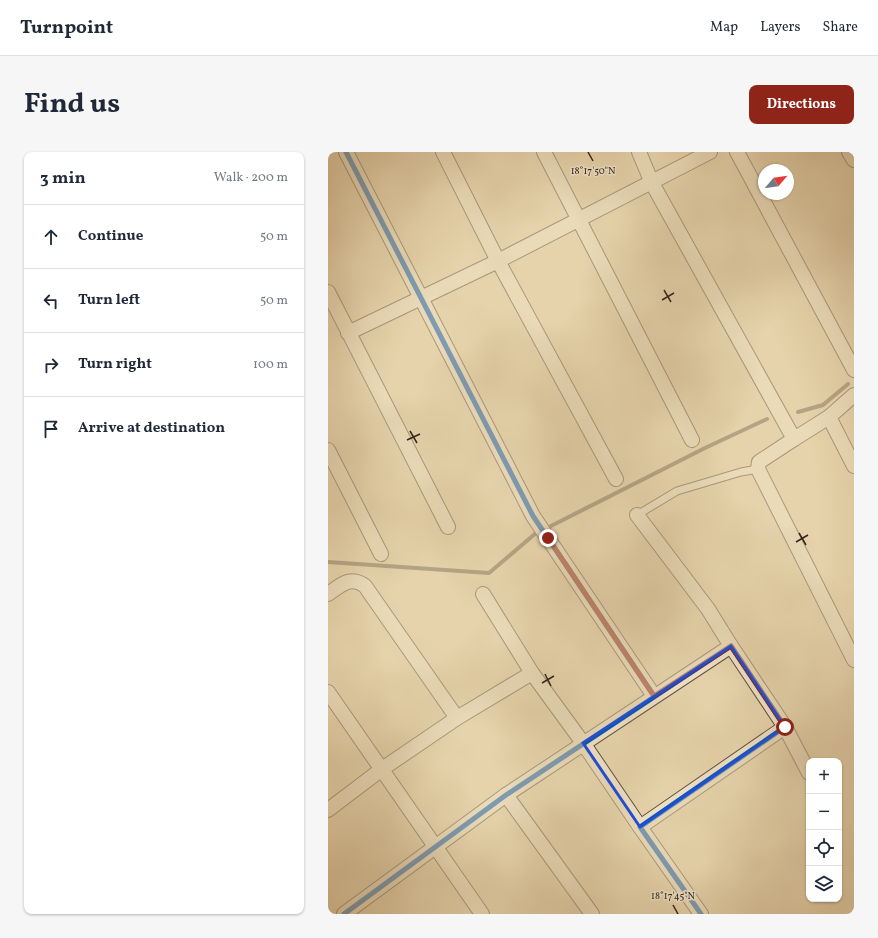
<!DOCTYPE html>
<html lang="en">
<head>
<meta charset="utf-8">
<style>
  body { margin:0; font-family:Vollkorn,serif; background:#f6f6f7; color:#1f2937 }
  .controls { position:absolute; right:12px; bottom:12px; display:grid; overflow:hidden; border-radius:8px; box-shadow:0 1px 3px #0004 }
  .controls button { width:36px; height:36px; display:grid; place-items:center; padding:0; border:0; border-bottom:1px solid #e0e1e3; background:#fff; color:#1f2937; font:20px sans-serif }
  .compass { position:absolute; left:430px; top:12px; width:36px; height:36px; border-radius:50%; background:#fff; box-shadow:0 1px 3px #0004; rotate:61deg }
  .stop { position:absolute; width:12px; height:12px; margin:-9px; border:3px solid #8f2418; border-radius:50%; background:#fff }
  .stop.end { background:#8f2418; border-color:#fff; box-shadow:0 1px 4px #0008 }
  .list { margin:0; padding:0; list-style:none }
  h2 { display:flex; justify-content:space-between; align-items:center; height:52px; margin:0; padding:0 16px; font-size:17px }
  h2 small { font-size:13px; font-weight:400; color:#747a83 }
  .list li { display:grid; grid-template-columns:26px 1fr auto; gap:12px; align-items:center; box-sizing:border-box; height:64px; padding:0 16px; border-top:1px solid #e0e1e3 }
  .list b { display:block; font-size:15px; white-space:nowrap }
  .list em { font-size:13px; font-style:normal; color:#747a83 }
  .icon { flex:none; width:22px; height:22px; fill:none; stroke:currentColor; stroke-width:2; stroke-linecap:round; stroke-linejoin:round }
  .map { position:relative; flex:none; width:526px; height:762px; overflow:hidden; border-radius:8px }
  header { display:flex; align-items:center; gap:24px; box-sizing:border-box; height:56px; padding:0 20px; background:#fff; border-bottom:1px solid #e0e1e3 }
  header strong { font-size:19px }
  nav { display:flex; gap:22px; margin-inline-start:auto; font-size:14px }
  .intro { display:flex; align-items:center; justify-content:space-between; box-sizing:border-box; height:96px; padding:0 24px }
  h1 { margin:0; font-size:28px }
  .button { padding:10px 18px; border-radius:8px; background:#8f2418; color:#fff; font-size:14px; font-weight:700 }
  main { display:flex; gap:24px; padding:0 24px }
  aside { flex:1; background:#fff; border-radius:8px; box-shadow:0 1px 3px #0004 }
  .map>svg:first-child { display:block }
</style>
</head>
<body>
<header>
<strong>Turnpoint</strong>
<nav><a>Map</a><a>Layers</a><a>Share</a></nav>
</header>
<div class="intro"><h1>Find us</h1><a class="button">Directions</a></div>
<main>
<aside>
<h2>3 min<small>Walk · 200 m</small></h2>
<ul class="list">
<li><svg class="icon" aria-label="ahead" viewBox="0 0 24 24"><path d="M12 20V5M6 11l6-6 6 6"/></svg><div><b>Continue</b></div><em>50 m</em></li>
<li><svg class="icon" aria-label="left" viewBox="0 0 24 24"><path d="M17 20v-9H6M10 6l-5 5 5 5"/></svg><div><b>Turn left</b></div><em>50 m</em></li>
<li><svg class="icon" aria-label="right" viewBox="0 0 24 24"><path d="M7 20v-9h11M14 6l5 5-5 5"/></svg><div><b>Turn right</b></div><em>100 m</em></li>
<li><svg class="icon" aria-label="arrive" viewBox="0 0 24 24"><path d="M6 21V4h12l-3 4 3 4H6"/></svg><div><b>Arrive at destination</b></div></li>
</ul>
</aside>
<div class="map">
<svg width="526" height="762" viewBox="0 0 526 762">
  <rect width="100%" height="100%" fill="#e6d3ab"/>
  <filter id="stains"><feTurbulence type="fractalNoise" baseFrequency=".005" numOctaves="4"/><feColorMatrix values="0 0 0 0 .2 0 0 0 0 .09 0 0 0 0 .02 0 0 0 .5 -.17"/></filter>
  <radialGradient id="worn" r=".72"><stop offset=".6" stop-color="#630" stop-opacity="0"/><stop offset="1" stop-color="#630" stop-opacity=".3"/></radialGradient>
  <g fill="none" stroke-linecap="round" stroke-linejoin="round">
    <g stroke="#7a6a54" stroke-width="4">
      <path d="M470 260 495 253 520 232"/>
      <path d="M221 375 377 296 439 267"/>
      <path d="M0 410 161 421 208 381"/>
    </g>
    <g stroke="#60513f" stroke-width="9">
      <path id="lane" d="M309 363 349 339 413 320 430 317"/>
    </g>
    <g stroke="#60513f" stroke-width="16">
      <g id="street">
        <path d="M18 0 205 364 326 544"/>
        <path d="M115 0 170 109 288 327"/>
        <path d="M216 0 364 288"/>
        <path d="M311 0 324 31 466 287 501 265 526 243"/>
        <path d="M409 0 526 218"/>
        <path d="M521 0 526 8"/>
        <path d="M0 140 120 375"/>
        <path d="M20 181 170 109 382 0"/>
        <path d="M501 265 526 314"/>
        <path d="M466 287 431 310 430 317 526 508"/>
        <path d="M0 298 53 402"/>
        <path d="M309 363 380 457 403 494"/>
        <path d="M0 442C13 433 23 423 37 434L129 566 204 521"/>
        <path d="M155 442 204 521 255 591 312 675"/>
        <path d="M0 540 154 762"/>
        <path d="M457 575 481 621"/>
        <path d="M178 643 264 762"/>
        <path d="M0 658 54 617 129 566"/>
        <path d="M16 762 178 643 403 494 457 575 312 675 373 762"/>
      </g>
    </g>
    <use href="#lane" stroke="#efe2c8" stroke-width="7"/>
    <use href="#street" stroke="#efe2c8" stroke-width="14"/>
    <g stroke="#efe2c8" stroke-width="8">
      <g id="cycleway">
        <path d="M18 0 205 364 326 544"/>
        <path d="M16 762 178 643 403 494 457 575 312 675 373 762"/>
      </g>
    </g>
    <use href="#cycleway" stroke="#0057b8" stroke-width="5"/>
  </g>
  <g fill="none" stroke-linecap="round" stroke-linejoin="round">
    <path stroke="#8f2418" stroke-width="5" d="M220 386 326 544 403 494 457 575"/>
  </g>
  <path d="M0 0H526V762H0ZM403 494 457 575 312 675 255 591Z" fill="#e6d3ab" fill-opacity=".55" fill-rule="evenodd"/>
  <path fill="none" stroke="#1d4ed8" stroke-width="3" stroke-linejoin="round" d="M403 494 457 575 312 675 255 591Z"/>
  <path fill="none" stroke="#33261b" stroke-width="1.5" d="M260 0 265 9M336 138 343 150M334 148 346 141M82 279 89 291M79 288 92 282M471 381 478 393M468 390 480 383M217 522 223 534M214 531 226 524M345 753 350 762"/>
  <g font-size="10" text-anchor="middle" fill="#33261b" stroke="#efe2c8" stroke-width="3" stroke-linejoin="round" paint-order="stroke">
    <text x="265" y="22">18°17'50"N</text>
    <text x="345" y="747">18°17'45"N</text>
  </g>
  <rect width="100%" height="100%" filter="url(#stains)"/>
  <rect width="100%" height="100%" fill="url(#worn)"/>
</svg>
<div class="controls">
<button>+</button>
<button>−</button>
<button><svg class="icon" aria-label="locate" viewBox="0 0 24 24"><circle cx="12" cy="12" r="6"/><path d="M12 2v4M12 18v4M2 12h4M18 12h4"/></svg></button>
<button><svg class="icon" aria-label="layers" viewBox="0 0 24 24"><path d="M12 4l9 5-9 5-9-5zM3 14l9 5 9-5"/></svg></button>
</div>
<svg class="compass" viewBox="-18 -18 36 36"><path d="M0-13l5 13h-10z" fill="#e53935"/><path d="M0 13l5-13h-10z" fill="#747a83"/></svg>
<div class="stop" style="left:457px;top:575px"></div>
<div class="stop end" style="left:220px;top:386px"></div>
</div>
</main>
</body>
</html>
